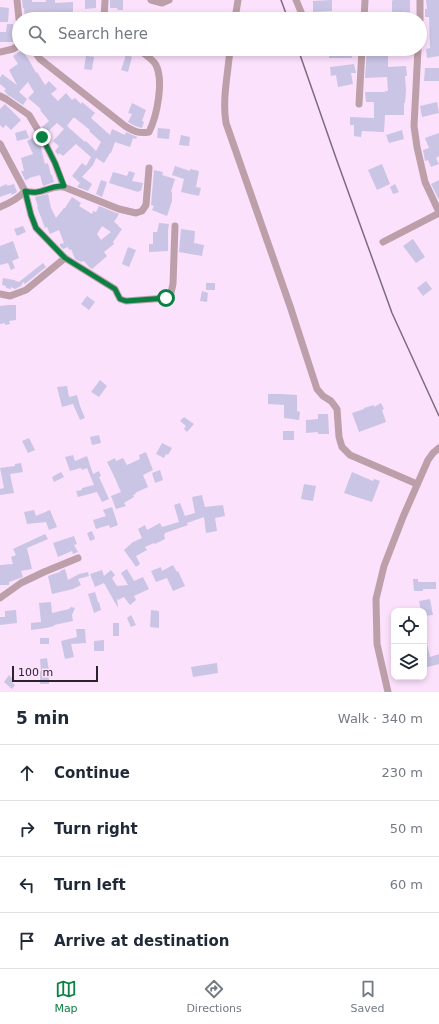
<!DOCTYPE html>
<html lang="en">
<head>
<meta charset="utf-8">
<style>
  body { margin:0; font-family:"DejaVu Sans",sans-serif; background:#f6f6f7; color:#1f2937 }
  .controls { position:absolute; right:12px; bottom:12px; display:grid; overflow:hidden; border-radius:8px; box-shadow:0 2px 6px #0003 }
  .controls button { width:36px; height:36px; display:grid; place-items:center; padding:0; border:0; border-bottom:1px solid #e0e1e3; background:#fff; color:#1f2937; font:20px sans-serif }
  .scale { position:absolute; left:12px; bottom:10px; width:86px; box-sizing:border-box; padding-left:4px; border:2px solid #2c222c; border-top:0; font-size:11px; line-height:14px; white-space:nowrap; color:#2c222c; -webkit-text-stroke:3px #fce1fd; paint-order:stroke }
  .stop { position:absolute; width:12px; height:12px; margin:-9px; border:3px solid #0b8043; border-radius:50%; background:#fff }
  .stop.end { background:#0b8043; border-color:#fff; box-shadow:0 1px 4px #0008 }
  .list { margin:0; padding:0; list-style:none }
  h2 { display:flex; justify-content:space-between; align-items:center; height:52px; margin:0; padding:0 16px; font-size:17px }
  h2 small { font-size:13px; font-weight:400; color:#747a83 }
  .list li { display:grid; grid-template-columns:26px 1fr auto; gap:12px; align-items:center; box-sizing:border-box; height:56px; padding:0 16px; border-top:1px solid #e0e1e3 }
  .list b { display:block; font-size:15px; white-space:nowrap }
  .list em { font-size:13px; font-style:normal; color:#747a83 }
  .icon { flex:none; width:22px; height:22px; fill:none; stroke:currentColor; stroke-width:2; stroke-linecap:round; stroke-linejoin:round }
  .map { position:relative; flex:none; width:439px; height:692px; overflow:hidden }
  .search { position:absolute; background:#fff; box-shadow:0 2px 6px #0003; left:12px; right:12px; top:12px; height:44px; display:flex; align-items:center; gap:10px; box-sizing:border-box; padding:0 14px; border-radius:22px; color:#747a83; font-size:15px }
  .sheet { height:276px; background:#fff }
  nav { display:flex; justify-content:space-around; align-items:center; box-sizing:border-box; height:56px; border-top:1px solid #e0e1e3; background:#fff; font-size:11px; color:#747a83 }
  nav a { display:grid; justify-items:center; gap:2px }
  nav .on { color:#0b8043 }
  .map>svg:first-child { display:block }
</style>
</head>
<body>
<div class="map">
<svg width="439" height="692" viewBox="0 0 439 692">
  <rect width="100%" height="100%" fill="#fce1fd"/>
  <g fill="#cac4e5" fill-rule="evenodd">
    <path d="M22 0H32V2H46V0H55V3L73 2V12H55V13H46V19H25L24 8H23Z"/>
    <path d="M85 0H96V8L85 9Z"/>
    <path d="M110 0H123V10H118L117 8H110Z"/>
    <path d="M332 0V11L313 12V1Z"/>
    <path d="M393 0H410V19H393V12H392V1Z"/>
    <path d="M426 0H439V56L427 58 426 49 430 48 429 17H425V9H427Z"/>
    <path d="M0 7 9 8 8 22H0Z"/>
    <path d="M71 14H82L83 19H71Z"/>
    <path d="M7 24H13V42H0V32H6Z"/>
    <path d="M351 49 352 58H329V50Z"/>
    <path d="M367 49H375L374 53H388V67L406 66 407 76H405L406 90 405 103H404V115H385L384 132 362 131 361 137 354 136V125H350V117L374 118V102H366L365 92H385V91H388L387 77 365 78Z"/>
    <path d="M22 50 29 60 36 73 37 72 45 85 49 81 57 89 51 94 58 101 66 93 72 100 75 98 81 104 82 102 95 113 91 118 110 135 112 129 125 135 126 132 137 137 136 139 133 138 130 147 115 142 111 153H110L104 163 96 158 93 165 82 177 92 184 88 191 77 187 80 183 72 176 82 163 86 166 91 157 76 144 63 156 59 153 58 155 55 151 59 146 53 141 64 129 57 123 46 133 44 131 42 127 49 121 40 110 41 109 28 98 34 92 28 82 19 92 27 99 23 105 8 95 4 91 6 89 0 84V78L2 74 17 85 9 70 18 64 13 56ZM73 118H75L90 130 89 131 101 142 96 151 86 141 85 142 67 126Z"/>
    <path d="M126 55 132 57 128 72 121 70Z"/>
    <path d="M86 56 94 57 92 70 84 69Z"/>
    <path d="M354 64 356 73H351L353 84 338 87 336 75 331 76 330 67Z"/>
    <path d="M425 68H439V81H424Z"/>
    <path d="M437 102 439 113 422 117 420 106Z"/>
    <path d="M132 103 146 110 142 121 144 122 142 128 135 126 128 122 132 114 128 113Z"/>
    <path d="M5 104 21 120 11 130 6 125 3 128 0 125V109Z"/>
    <path d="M158 128 170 129 169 139 157 138Z"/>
    <path d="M26 130 29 138 17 141 15 133Z"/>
    <path d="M402 130 404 139 389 143 386 135Z"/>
    <path d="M439 133V156L436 158 439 164 431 167 428 160 425 161 423 150 429 148 425 138Z"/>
    <path d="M181 135 190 137 189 146 179 145Z"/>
    <path d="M36 136 42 148H41L45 164 48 163 51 175H52L54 182 43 186 40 175 29 178V179L25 180 21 171H24L21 158 33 154 27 141Z"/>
    <path d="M382 164 390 184 377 190 368 170Z"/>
    <path d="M175 166 190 171V169L199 171 196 187 201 188 199 196 181 192 184 179 172 175Z"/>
    <path d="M154 170 163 172 162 175 175 179 171 192H172V201L167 216 152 210 154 206 151 205Z"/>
    <path d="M129 171 135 173 132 181 143 183 141 191H139L138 192 109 183 113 172 127 176Z"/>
    <path d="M101 180 107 182 102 197 96 194Z"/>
    <path d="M439 180V200L431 184Z"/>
    <path d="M7 184V186L14 184 17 192 12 195 11 193 0 197V187Z"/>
    <path d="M395 184 399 192 393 194 390 187Z"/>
    <path d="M48 194 51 208 56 218 64 208H65L72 197 81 203 79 206 92 214 93 211 96 212 99 206 119 214 114 222 118 225V226L122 229 113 242 114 244 104 252 107 256 92 269 89 267 84 261 81 262 75 259 71 249 69 250 68 247 63 249 60 246V244L64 243 59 230 50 234 47 227 45 228 37 207H38L35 197ZM102 226 111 232 101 240 97 234Z"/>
    <path d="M159 223 169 224 168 230V251L149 252V244H153V232H157Z"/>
    <path d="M23 226 26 232 17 236 14 229Z"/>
    <path d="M181 229 195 231 194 243 204 245 202 256 179 252Z"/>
    <path d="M413 239 425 257 416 263 403 246Z"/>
    <path d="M13 241 19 258 12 261 15 268 11 270 8 263 0 265V246Z"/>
    <path d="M128 247 136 250 129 267 122 264Z"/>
    <path d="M43 263 46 267 25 284 23 282 21 286 15 289 11 287V289L6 288V286L2 285 3 278 14 280 19 282Z"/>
    <path d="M426 281 432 289 423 296 417 288Z"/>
    <rect x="206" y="283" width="9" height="7"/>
    <path d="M202 291 208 293 207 302 200 301Z"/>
    <path d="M87 296 95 302 89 310 81 304Z"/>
    <path d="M9 305H16V320L9 321 10 324 5 325V323L0 324V306Z"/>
    <path d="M100 380 107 386 99 397 91 392Z"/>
    <path d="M67 386 69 397 77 395 80 406 85 418 80 420 73 404 62 407 57 387Z"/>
    <path d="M268 394H281L297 395V411L300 412 299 420 284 418V405L268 404Z"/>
    <path d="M381 403 384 409 382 410 386 422 359 432 352 413 364 409V408L374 405V407Z"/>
    <path d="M318 414H328L329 434H318V432L306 433V420L318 419Z"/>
    <path d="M184 417 194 424 187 432 184 429 186 426 180 421Z"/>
    <rect x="283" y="431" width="11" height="9"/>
    <path d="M99 435 101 443 92 445 90 437Z"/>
    <path d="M29 438 35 450 28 453 22 441Z"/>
    <path d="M162 443 172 448 168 455 166 454 164 458 156 454Z"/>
    <path d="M146 452 153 470 143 475 148 487 135 493 136 494 133 495 134 497 124 503 126 506 116 509 111 496 121 492 114 476 107 462 115 458 116 461 123 458 127 465 140 459 139 455Z"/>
    <path d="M73 455 75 461 87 456 93 474 99 471 101 476 99 477 109 499 102 502 97 492 78 497 76 491 82 490V488L94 485 87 468 82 470 81 468 70 471 65 457Z"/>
    <path d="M21 463 23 472 10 474 14 493 0 495V489L4 488 0 468 15 466V464Z"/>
    <path d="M160 470 163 480 155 483 152 473Z"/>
    <path d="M61 472 64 477 54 482 52 477Z"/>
    <path d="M352 472 373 481 374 479 380 481 372 502 344 493Z"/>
    <path d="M304 484 316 486 313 501 301 499Z"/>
    <path d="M202 495 205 507 223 505 225 516 215 518 217 531 206 533 204 517 187 523 188 525 165 533V534L164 535 165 539 155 544 154 543 145 547 147 550 136 556 140 564 136 567 124 550 133 542 142 538 138 529 145 525 147 530 160 523 162 527 179 522 174 505 180 503 185 516 195 513 192 497Z"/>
    <path d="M112 507 118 525 110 528 109 525 96 529 93 520 106 516 103 510Z"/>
    <path d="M34 510 36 516 50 510 57 527 49 530 46 522 27 524 24 512Z"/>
    <path d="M92 531 95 539 90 541 87 533Z"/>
    <path d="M45 534 48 539 27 548 32 569 21 571 23 577 9 582V585H0V565L13 564 11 557 16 555 13 549Z"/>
    <path d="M74 536 77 544 74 545 78 552 73 554 72 551 58 557 53 543Z"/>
    <path d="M173 565 177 572 178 571 185 586 173 591 167 578 156 582 151 571 161 567 162 571Z"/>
    <path d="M65 569 68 580 79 574 88 572 89 576 78 579 81 585 73 589 52 594 48 576 60 572V571Z"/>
    <path d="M127 569 134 581 143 577 149 589 134 596 136 600 130 605 124 597 118 600 117 598 118 608 104 583 95 587 90 574 102 570 104 576 111 570 115 575 112 578 117 586 128 585 121 573Z"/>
    <path d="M413 579H418V582H436V589H423V591H414Z"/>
    <path d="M95 592 98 602H99L101 610 94 613 88 594Z"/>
    <path d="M430 599 433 615 424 616V611H421L419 601Z"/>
    <path d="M51 602 52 613 69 609 71 607 75 608 72 615 73 621 54 625V626L46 628 31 630V623L41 622 39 603Z"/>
    <path d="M16 610 17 623 0 625V617H5V611Z"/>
    <path d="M151 610 159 611V628L150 627Z"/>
    <path d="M131 615 136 625 131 627 127 618Z"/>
    <rect x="113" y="623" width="6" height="13"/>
    <path d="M76 629H85L86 643 71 644 74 657 65 659 61 641 77 637Z"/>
    <rect x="40" y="638" width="9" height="6"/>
    <path d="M104 640V651H94V641Z"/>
    <path d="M424 640H426L430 657 439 654V664L424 668Z"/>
    <path d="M47 658 49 671V684H40V671H41L40 659Z"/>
    <path d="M217 663 218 673 193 677 191 667Z"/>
    <path d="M9 675 14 680 12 682 15 685 12 689 4 682Z"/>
  </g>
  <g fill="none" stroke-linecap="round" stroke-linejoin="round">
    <g stroke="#bd9fa9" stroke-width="7">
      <path d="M17 0 19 19"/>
      <path d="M151 0 162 3 169 0"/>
      <path d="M296 0 304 19"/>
      <path d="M420 0V20"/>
      <path d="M104 19 105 0"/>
      <path d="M235 19 238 0"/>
      <path d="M364 19 365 0"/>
      <path d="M33 49 40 59 125 126C133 131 139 134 149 132 157 116 164 81 156 65 152 58 143 53 137 49"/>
      <path d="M230 49C228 74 222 99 226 123L290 306 317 389 323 396 331 401 337 409 339 437 342 447 350 455 417 484"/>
      <path d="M418 49 414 126 417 147 425 182 439 212"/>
      <path d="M0 52 13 49 19 45"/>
      <path d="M0 96 6 99 29 115 42 137 55 163 64 187"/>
      <path d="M359 104 362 49"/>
      <path d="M0 144 25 191 31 215 36 228 65 258 26 290 10 296 0 294"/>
      <path d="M25 191C42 196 48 185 64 187L119 209 136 213 142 211 146 205 149 168"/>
      <path d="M0 207C10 203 18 199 25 191"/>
      <path d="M383 242 439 213"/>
      <path d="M65 258 115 289 120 299 126 301 167 298 171 293 173 284 175 226"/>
      <path d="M0 598 21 583 44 572 78 558"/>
      <path d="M388 692 377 644 376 599 384 566 403 517 428 460 433 453 439 448"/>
    </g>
    <g stroke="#7c6c7d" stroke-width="1.5">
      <path d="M281 0 288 19"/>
      <path d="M298 49 336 158 392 313 439 416"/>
    </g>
  </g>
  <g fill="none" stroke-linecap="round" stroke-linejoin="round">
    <path stroke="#0b8043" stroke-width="5" d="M42 137 55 163 64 186C48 185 42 196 25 191L31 215 36 228 65 258 115 289 120 299 126 301 166 298"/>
  </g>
</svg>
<div class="controls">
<button><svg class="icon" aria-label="locate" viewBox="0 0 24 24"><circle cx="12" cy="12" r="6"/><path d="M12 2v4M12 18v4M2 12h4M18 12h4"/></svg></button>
<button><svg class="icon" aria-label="layers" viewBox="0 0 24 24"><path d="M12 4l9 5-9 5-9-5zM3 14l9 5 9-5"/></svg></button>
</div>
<div class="scale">100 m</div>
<div class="stop" style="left:166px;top:298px"></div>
<div class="stop end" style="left:42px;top:137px"></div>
<div class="search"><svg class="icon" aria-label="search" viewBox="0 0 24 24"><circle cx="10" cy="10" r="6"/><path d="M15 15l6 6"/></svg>Search here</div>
</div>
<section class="sheet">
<h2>5 min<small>Walk · 340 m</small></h2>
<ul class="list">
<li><svg class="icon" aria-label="ahead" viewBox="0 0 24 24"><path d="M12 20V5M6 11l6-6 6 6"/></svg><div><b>Continue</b></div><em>230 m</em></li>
<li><svg class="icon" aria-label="right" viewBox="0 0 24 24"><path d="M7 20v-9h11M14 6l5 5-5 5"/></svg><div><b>Turn right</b></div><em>50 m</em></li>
<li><svg class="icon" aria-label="left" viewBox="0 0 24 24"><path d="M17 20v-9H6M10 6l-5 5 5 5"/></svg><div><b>Turn left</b></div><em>60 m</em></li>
<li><svg class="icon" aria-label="arrive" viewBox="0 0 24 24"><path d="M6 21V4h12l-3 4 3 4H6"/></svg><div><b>Arrive at destination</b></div></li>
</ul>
</section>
<nav>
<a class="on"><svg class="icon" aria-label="map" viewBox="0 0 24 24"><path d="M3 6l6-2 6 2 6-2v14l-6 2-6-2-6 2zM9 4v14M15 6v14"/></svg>Map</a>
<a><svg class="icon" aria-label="directions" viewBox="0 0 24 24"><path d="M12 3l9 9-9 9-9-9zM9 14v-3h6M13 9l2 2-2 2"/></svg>Directions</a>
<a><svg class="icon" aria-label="saved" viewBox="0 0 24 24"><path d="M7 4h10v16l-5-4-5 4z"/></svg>Saved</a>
</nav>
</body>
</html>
